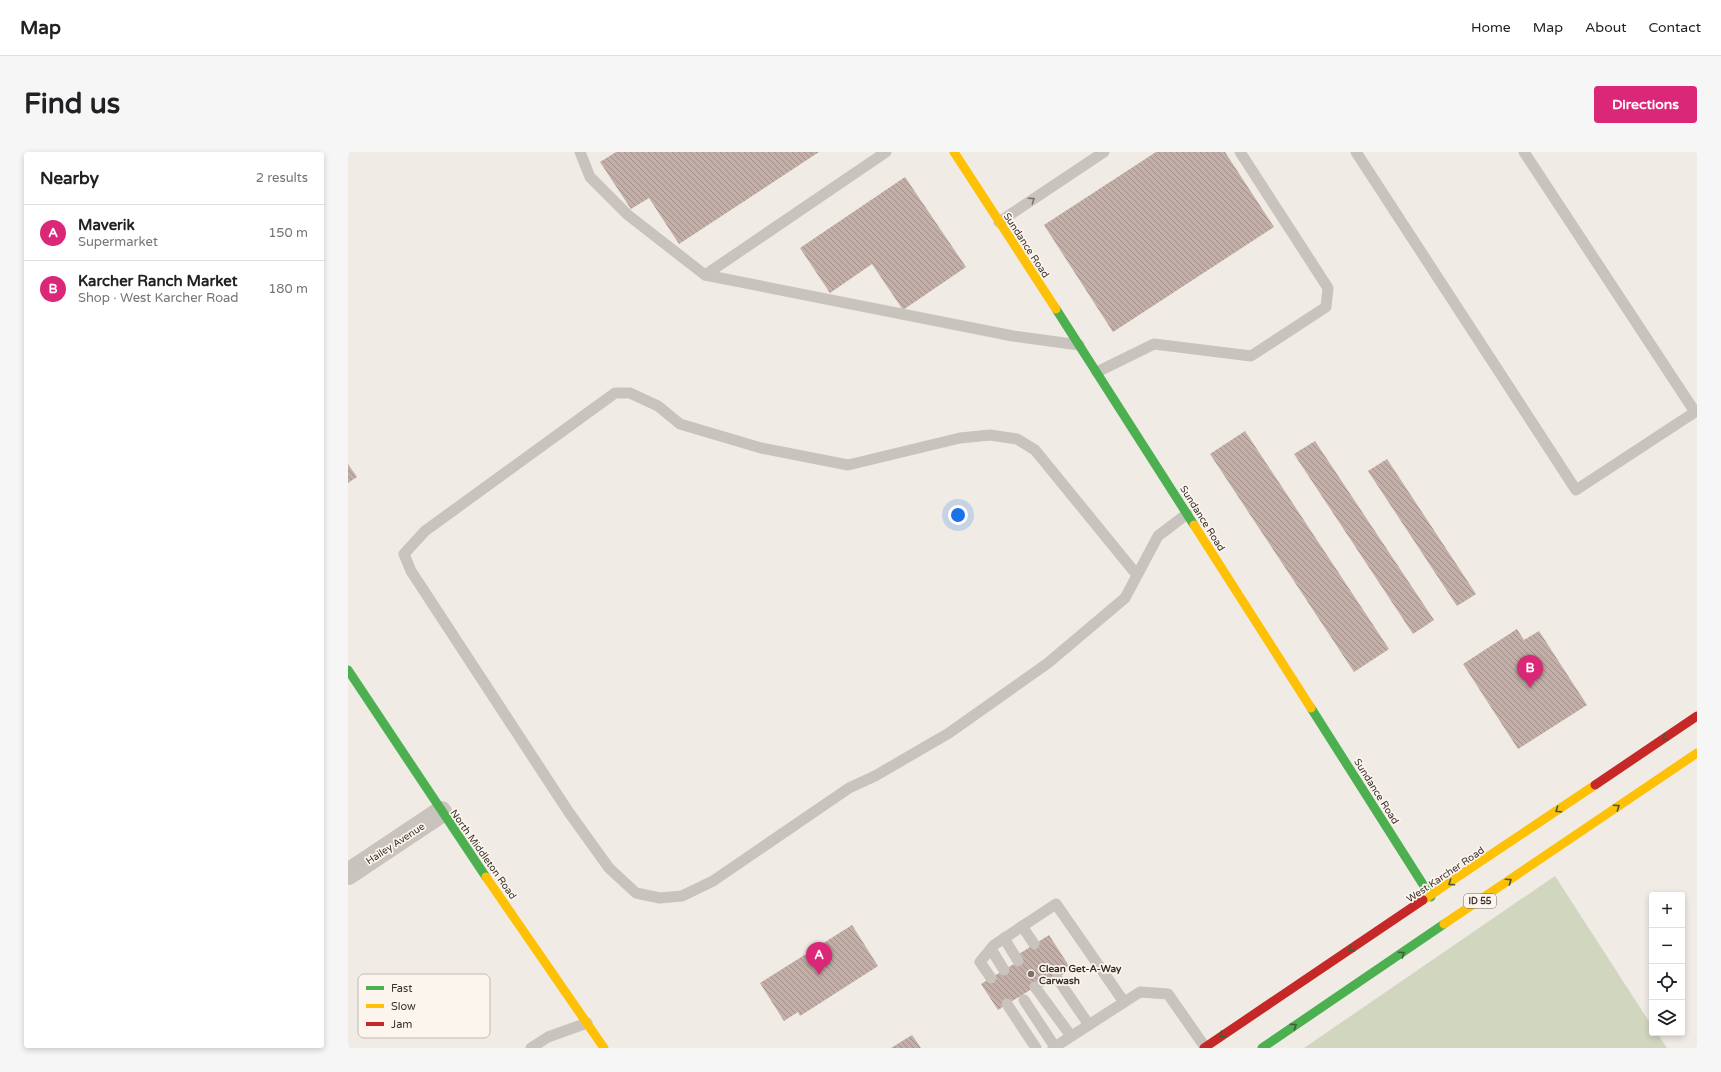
<!DOCTYPE html>
<html lang="en">
<head>
<meta charset="utf-8">
<style>
  body { margin:0; font-family:"Varela Round",sans-serif; background:#f6f6f6; color:#202124 }
  .controls { position:absolute; right:12px; bottom:12px; display:grid; overflow:hidden; border-radius:4px; box-shadow:0 2px 6px #0003 }
  .controls button { width:36px; height:36px; display:grid; place-items:center; padding:0; border:0; border-bottom:1px solid #e0e0e0; background:#fff; color:#202124; font:20px sans-serif }
  .you { position:absolute; left:610px; top:363px; width:14px; height:14px; margin:-10px; border:3px solid #fff; border-radius:50%; background:#1a73e8; box-shadow:0 0 0 6px #1a73e833 }
  .badge { display:grid; place-items:center; width:26px; height:26px; border-radius:50%; background:#db2777; color:#fff; font-size:13px; font-weight:700 }
  .pin { position:absolute; translate:-50% -33px; filter:drop-shadow(0 1px 2px #0008) }
  .pin::after { content:''; position:absolute; top:21px; width:14px; height:12px; background:inherit; clip-path:polygon(0 0,100% 0,50% 100%) }
  .list { margin:0; padding:0; list-style:none }
  h2 { display:flex; justify-content:space-between; align-items:center; height:52px; margin:0; padding:0 16px; font-size:17px }
  h2 small { font-size:13px; font-weight:400; color:#757577 }
  .list li { display:grid; grid-template-columns:26px 1fr auto; gap:12px; align-items:center; box-sizing:border-box; height:56px; padding:0 16px; border-top:1px solid #e0e0e0 }
  .list b { display:block; font-size:15px; white-space:nowrap }
  .list p { margin:0; font-size:13px; white-space:nowrap; color:#757577 }
  .list em { font-size:13px; font-style:normal; color:#757577 }
  .icon { flex:none; width:22px; height:22px; fill:none; stroke:currentColor; stroke-width:2; stroke-linecap:round; stroke-linejoin:round }
  .map { position:relative; flex:none; width:1349px; height:896px; overflow:hidden; border-radius:4px }
  header { display:flex; align-items:center; gap:24px; box-sizing:border-box; height:56px; padding:0 20px; background:#fff; border-bottom:1px solid #e0e0e0 }
  header strong { font-size:19px }
  nav { display:flex; gap:22px; margin-inline-start:auto; font-size:14px }
  .intro { display:flex; align-items:center; justify-content:space-between; box-sizing:border-box; height:96px; padding:0 24px }
  h1 { margin:0; font-size:28px }
  .button { padding:10px 18px; border-radius:4px; background:#db2777; color:#fff; font-size:14px; font-weight:700 }
  main { display:flex; gap:24px; padding:0 24px }
  aside { flex:1; background:#fff; border-radius:4px; box-shadow:0 2px 6px #0003 }
  .map>svg:first-child { display:block }
</style>
</head>
<body>
<header>
<strong>Map</strong>
<nav><a>Home</a><a>Map</a><a>About</a><a>Contact</a></nav>
</header>
<div class="intro"><h1>Find us</h1><a class="button">Directions</a></div>
<main>
<aside>
<h2>Nearby<small>2 results</small></h2>
<ul class="list">
<li><span class="badge">A</span><div><b>Maverik</b><p>Supermarket</p></div><em>150 m</em></li>
<li><span class="badge">B</span><div><b>Karcher Ranch Market</b><p>Shop · West Karcher Road</p></div><em>180 m</em></li>
</ul>
</aside>
<div class="map">
<svg width="1349" height="896" viewBox="0 0 1349 896">
  <defs>
    <pattern id="building-back-hatch" width="6" height="6" patternUnits="userSpaceOnUse"><rect width="6" height="6" fill="#c3afa7"/><path d="M-1 5l2 2M0 0l6 6M5-1l2 2" fill="none" stroke="#a08f88"/></pattern>
  </defs>
  <rect width="100%" height="100%" fill="#f0ebe5"/>
  <path fill="#d1d6bf" d="M1207 724 1304 874V881H1309L1319 896H956Z"/>
  <g fill="url(#building-back-hatch)">
    <path d="M268 0H471L331 92 301 46 283 57 252 10Z"/>
    <path d="M808 0H877L926 75 765 180 696 73Z"/>
    <path d="M557 25 618 115 555 158 524 112 482 141 452 96Z"/>
    <path d="M897 279 1041 497 1006 520 862 302Z"/>
    <path d="M967 289 1086 468 1065 482 946 302Z"/>
    <path d="M1039 307 1128 442 1109 454 1020 319Z"/>
    <path d="M0 312 9 325 0 331Z"/>
    <path d="M1169 477 1176 488 1191 479 1239 553 1170 597 1115 512Z"/>
    <path d="M504 773 530 814 452 864 450 860 436 869 412 831Z"/>
    <path d="M701 783 723 817 695 835 691 832 687 835 650 858 633 832 674 807 671 802Z"/>
    <path d="M564 883 573 896H543Z"/>
  </g>
  <g fill="none" stroke-linecap="round" stroke-linejoin="round">
    <g stroke="#c9c3be" stroke-width="11">
      <path d="M232 0 242 25 280 63 357 123 538 0"/>
      <path d="M1008 0 1228 338 1347 260 1176 0"/>
      <path d="M651 70 756 0"/>
      <path d="M357 123 665 184 731 193"/>
      <path d="M749 220 806 192 903 204 978 155 980 136 892 0"/>
      <path d="M789 423 687 298 669 287 642 283 612 286 500 313 413 296 332 272 310 254 282 241H267L77 379 56 402 63 419 220 659 261 716 288 741 312 746 334 744 365 729 501 636 527 624 601 581 700 511 777 446 810 384 839 362"/>
      <path d="M674 774 686 792"/>
      <path d="M656 786 670 809"/>
      <path d="M643 797 656 818"/>
      <path d="M643 826 632 810 646 793 708 752 776 850"/>
      <path d="M709 826 741 873"/>
      <path d="M687 835 723 884"/>
      <path d="M676 848 707 895"/>
      <path d="M659 852 688 896"/>
      <path d="M183 896 200 885 239 871"/>
      <path d="M705 896 792 840 820 842 857 895"/>
    </g>
    <path stroke="#c9c3be" stroke-width="22" d="M0 722 93 660"/>
    <g stroke="#4caf50" stroke-width="9">
      <path d="M708 157 846 373"/>
      <path d="M0 518 138 725"/>
      <path d="M963 556 1083 745"/>
      <path d="M914 896 1096 772"/>
    </g>
    <g stroke="#ffc107" stroke-width="9">
      <path d="M606 0 708 157"/>
      <path d="M846 373 963 556"/>
      <path d="M138 725 256 896"/>
      <path d="M1075 748 1247 633"/>
      <path d="M1096 772 1349 601"/>
    </g>
    <g stroke="#c62828" stroke-width="9">
      <path d="M1247 633 1349 564"/>
      <path d="M856 896 1075 748"/>
    </g>
  </g>
  <defs><path id="oneway-chevron" d="M-2-3.5L2.5 0L-2 3.5" fill="none" stroke-width="1.6" stroke-linecap="round" stroke-linejoin="round"/></defs>
  <use stroke="#7b726d" href="#oneway-chevron" transform="translate(684 48) rotate(-34)"/>
  <g stroke="#415c38">
    <use href="#oneway-chevron" transform="translate(1317 586) rotate(146)"/>
    <use href="#oneway-chevron" transform="translate(1269 655) rotate(-34)"/>
    <use href="#oneway-chevron" transform="translate(1210 658) rotate(146)"/>
    <use href="#oneway-chevron" transform="translate(1161 729) rotate(-34)"/>
    <use href="#oneway-chevron" transform="translate(1103 731) rotate(146)"/>
    <use href="#oneway-chevron" transform="translate(1003 797) rotate(147)"/>
    <use href="#oneway-chevron" transform="translate(1054 802) rotate(-34)"/>
    <use href="#oneway-chevron" transform="translate(946 874) rotate(-34)"/>
    <use href="#oneway-chevron" transform="translate(874 883) rotate(145)"/>
  </g>
  <circle fill="#7a716c" stroke="#fbf5ee" stroke-width="1.5" cx="683" cy="822" r="4"/>
  <g text-anchor="middle" stroke-width="3.5" stroke-linejoin="round" paint-order="stroke">
    <rect fill="#fbf5ee" stroke="#756b66" stroke-width="1" x="1116" y="742" width="32" height="14" rx="3"/>
    <g font-size="9" font-weight="bold" fill="#3b302b">
      <text x="1132" y="752">ID 55</text>
    </g>
    <g font-size="10" fill="#3b302b" stroke="#fbf5ee">
      <text transform="translate(679 93) rotate(57)" y="4">Sundance Road</text>
      <text transform="translate(855 366) rotate(58)" y="4">Sundance Road</text>
      <text transform="translate(1029 639) rotate(58)" y="4">Sundance Road</text>
      <text transform="translate(47 691) rotate(-33)" y="4">Hailey Avenue</text>
      <text transform="translate(136 702) rotate(55)" y="4">North Middleton Road</text>
      <text transform="translate(1097 722) rotate(-34)" y="4">West Karcher Road</text>
    </g>
    <g font-size="10" font-weight="bold" fill="#3b302b" stroke="#fbf5ee" text-anchor="start">
      <text x="691" y="820">Clean Get-A-Way<tspan x="691" dy="12">Carwash</tspan></text>
    </g>
  </g>
  <rect x="10" y="822" width="132" height="64" rx="6" fill="#fbf5ee" stroke="#c1bab4" stroke-width="1"/>
  <rect x="18" y="834" width="18" height="4" fill="#4caf50"/>
  <rect x="18" y="852" width="18" height="4" fill="#ffc107"/>
  <rect x="18" y="870" width="18" height="4" fill="#c62828"/>
  <g font-size="11" fill="#3b302b">
    <text x="43" y="840">Fast</text>
    <text x="43" y="858">Slow</text>
    <text x="43" y="876">Jam</text>
  </g>
</svg>
<div class="controls">
<button>+</button>
<button>−</button>
<button><svg class="icon" aria-label="locate" viewBox="0 0 24 24"><circle cx="12" cy="12" r="6"/><path d="M12 2v4M12 18v4M2 12h4M18 12h4"/></svg></button>
<button><svg class="icon" aria-label="layers" viewBox="0 0 24 24"><path d="M12 4l9 5-9 5-9-5zM3 14l9 5 9-5"/></svg></button>
</div>
<div class="you"></div>
<div class="pin badge" style="left:471px;top:823px">A</div>
<div class="pin badge" style="left:1182px;top:536px">B</div>
</div>
</main>
</body>
</html>
